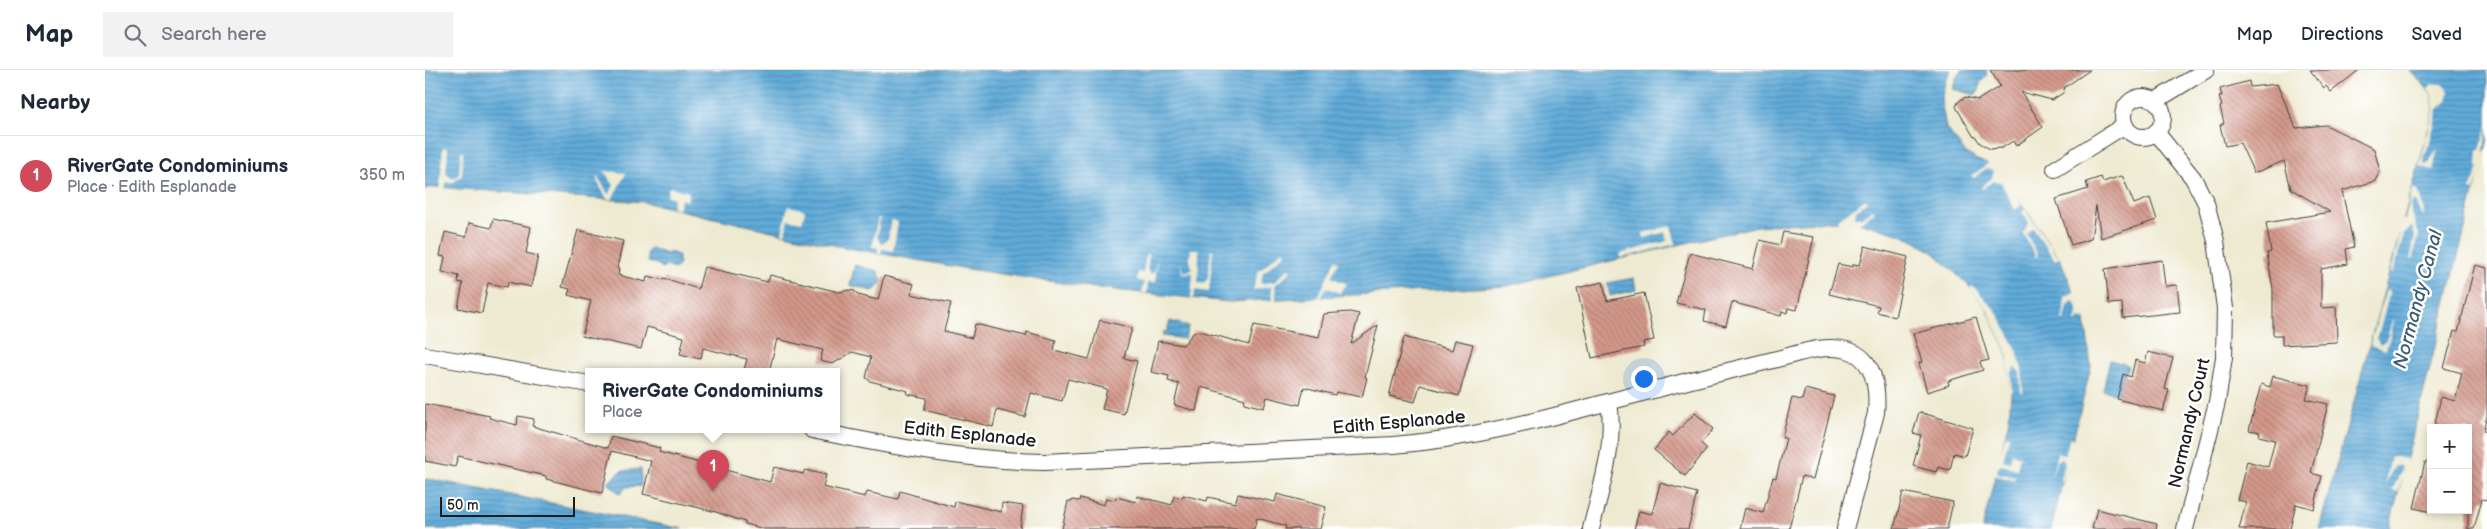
<!DOCTYPE html>
<html lang="en">
<head>
<meta charset="utf-8">
<style>
  body { margin:0; font-family:"Balsamiq Sans",sans-serif; background:#f2f2f3; color:#1f2937 }
  .controls { position:absolute; right:15px; bottom:15px; display:grid; overflow:hidden; border-radius:0px; box-shadow:0 2px 8px #0003 }
  .controls button { width:45px; height:45px; display:grid; place-items:center; padding:0; border:0; border-bottom:1px solid #e0e1e3; background:#fff; color:#1f2937; font:25px sans-serif }
  .scale { position:absolute; left:15px; bottom:12px; width:135px; box-sizing:border-box; padding-left:5px; border:2px solid #1c1c1c; border-top:0; font-size:14px; line-height:18px; white-space:nowrap; color:#1c1c1c; -webkit-text-stroke:4px #fff; paint-order:stroke }
  .you { position:absolute; left:1218px; top:308px; width:18px; height:18px; margin:-12px; border:4px solid #fff; border-radius:50%; background:#1a73e8; box-shadow:0 0 0 8px #1a73e833 }
  .badge { display:grid; place-items:center; width:32px; height:32px; border-radius:50%; background:#d1495b; color:#fff; font-size:16px; font-weight:700 }
  .pin { position:absolute; translate:-50% -41px; filter:drop-shadow(0 1px 2px #0008) }
  .pin::after { content:''; position:absolute; top:26px; width:18px; height:15px; background:inherit; clip-path:polygon(0 0,100% 0,50% 100%) }
  .popup { position:absolute; left:160px; top:298px; width:255px; height:65px; box-sizing:border-box; display:grid; place-content:center; border-radius:0px; background:#fff; filter:drop-shadow(0 1px 4px #0005); font-size:16px; white-space:nowrap; color:#747a83 }
  .popup b { font-size:19px; color:#1f2937 }
  .popup::after { content:''; position:absolute; left:50%; top:100%; margin-left:-10px; border:10px solid transparent; border-top-color:#fff }
  .list { margin:0; padding:0; list-style:none }
  h2 { display:flex; justify-content:space-between; align-items:center; height:65px; margin:0; padding:0 20px; font-size:21px }
  h2 small { font-size:16px; font-weight:400; color:#747a83 }
  .list li { display:grid; grid-template-columns:32px 1fr auto; gap:15px; align-items:center; box-sizing:border-box; height:80px; padding:0 20px; border-top:1px solid #e0e1e3 }
  .list b { display:block; font-size:19px; white-space:nowrap }
  .list p { margin:0; font-size:16px; white-space:nowrap; color:#747a83 }
  .list em { font-size:16px; font-style:normal; color:#747a83 }
  .icon { flex:none; width:28px; height:28px; fill:none; stroke:currentColor; stroke-width:2; stroke-linecap:round; stroke-linejoin:round }
  .map { position:relative; flex:none; width:2062px; height:459px; overflow:hidden }
  header { display:flex; align-items:center; gap:30px; box-sizing:border-box; height:70px; padding:0 25px; background:#fff; border-bottom:1px solid #e0e1e3 }
  header strong { font-size:24px }
  nav { display:flex; gap:28px; margin-inline-start:auto; font-size:18px }
  .search { width:350px; height:45px; background:#f2f2f3; display:flex; align-items:center; gap:12px; box-sizing:border-box; padding:0 18px; border-radius:0px; color:#747a83; font-size:19px }
  main { display:flex }
  aside { flex:1; background:#fff }
  .map>svg:first-child { display:block }
</style>
</head>
<body>
<header>
<strong>Map</strong>
<div class="search"><svg class="icon" aria-label="search" viewBox="0 0 24 24"><circle cx="10" cy="10" r="6"/><path d="M15 15l6 6"/></svg>Search here</div>
<nav><a>Map</a><a>Directions</a><a>Saved</a></nav>
</header>
<main>
<aside>
<h2>Nearby<small></small></h2>
<ul class="list">
<li><span class="badge">1</span><div><b>RiverGate Condominiums</b><p>Place · Edith Esplanade</p></div><em>350 m</em></li>
</ul>
</aside>
<div class="map">
<svg width="2062" height="459" viewBox="0 0 2062 459">
  <defs>
    <pattern id="water-rules" width="6" height="5" patternUnits="userSpaceOnUse" patternTransform="scale(1.25)"><rect width="6" height="5" fill="#60abd9"/><path d="M0 2.5h6" fill="none" stroke="#4e8aaf"/></pattern>
    <pattern id="building-back-hatch" width="6" height="6" patternUnits="userSpaceOnUse" patternTransform="scale(1.25)"><rect width="6" height="6" fill="#d4998b"/><path d="M-1 5l2 2M0 0l6 6M5-1l2 2" fill="none" stroke="#ab7c71"/></pattern>
  </defs>
  <rect width="100%" height="100%" fill="#fff"/>
  <filter id="ink" filterUnits="userSpaceOnUse"><feTurbulence type="fractalNoise" baseFrequency=".02" numOctaves="2"/><feDisplacementMap in="SourceGraphic" scale="10" xChannelSelector="R" yChannelSelector="G"/><feConvolveMatrix kernelMatrix="1 2 1 2 8 2 1 2 1" color-interpolation-filters="sRGB"/></filter>
  <filter id="wash" filterUnits="userSpaceOnUse"><feTurbulence type="fractalNoise" baseFrequency=".0096" numOctaves="4" result="noise"/><feDisplacementMap in="SourceGraphic" scale="20" xChannelSelector="R" yChannelSelector="G"/><feGaussianBlur stdDeviation="1.12" result="paint"/><feColorMatrix in="noise" values="0 0 0 0 0 0 0 0 0 0 0 0 0 0 0 0 0 1.4 0 .05"/><feComposite in="paint" operator="in"/></filter>
  <g filter="url(#wash)">
    <rect width="100%" height="100%" fill="#eeead1"/>
    <g fill="url(#water-rules)" stroke="#3e647a">
      <path d="M0 0H1526L1521 9 1516 30 1521 58 1540 82 1552 90 1564 94 1597 134 1636 191 1660 249 1666 297 1626 459H1557L1584 350 1586 324 1582 281 1561 237 1544 216 1509 183 1493 173 1476 165 1433 152 1404 151 1332 156 1082 216 1053 218 804 232 671 218 543 199 413 176 219 132 9 117 0 119Z"/>
      <path d="M1537 0H1562L1561 7 1555 13 1554 21 1550 25 1528 19 1531 9Z"/>
      <path d="M1985 0H2062V72L1964 459H1894L2009 39 2007 24Z"/>
      <path d="M226 178 241 184 245 182 253 185 254 194 250 199 241 196 237 199 232 194 223 192 222 183Z"/>
      <path d="M430 195 453 201 457 210 455 215 448 221 425 215Z"/>
      <path d="M1209 208 1211 220 1185 226 1182 213Z"/>
      <path d="M745 251 763 256 760 269 737 266 738 262 742 261Z"/>
      <path d="M1685 290 1703 295 1693 324 1678 320Z"/>
      <path d="M216 399V416L201 417 195 424 183 413 196 401Z"/>
      <path d="M0 409 9 410 259 459H0Z"/>
    </g>
    <g fill="#eeead1">
      <path d="M2007 14H2017L2024 21 2022 31 2013 39 2004 75 1998 87 1999 94H2003L2013 78 2008 100 1994 96 2009 39 2007 24 2003 19Z"/>
      <path d="M2062 55 2059 82 2062 83 2049 121 2045 120 2054 98 2052 97 2053 80H2055Z"/>
      <path d="M18 77 23 78 21 103 28 109 34 104 36 82H38L37 105 29 112H21L20 119 15 118Z"/>
      <path d="M1565 92 1597 134 1590 140 1576 112 1568 111 1557 119 1556 117 1567 108 1569 100 1560 99 1549 108 1547 106Z"/>
      <path d="M179 101 201 103 187 129H182L172 111V106L184 125 189 115Z"/>
      <path d="M244 117 264 122 262 131 256 129 253 139 246 138 249 128 242 126Z"/>
      <path d="M1988 118 1993 120 1999 142 1998 147 1991 131 1988 130 1985 137 1994 165 1987 190H1985L1990 167 1988 156 1979 164 1968 203 1966 202 1975 165 1973 164 1977 150H1980Z"/>
      <path d="M1441 129 1442 131 1431 140 1430 147H1437L1448 139 1450 141 1433 154 1414 153 1412 150Z"/>
      <path d="M363 136 380 140 377 152 363 149 360 164 357 163Z"/>
      <path d="M1600 139 1634 188 1630 190 1608 158 1601 163 1613 186 1611 187 1598 163 1604 152 1597 142Z"/>
      <path d="M453 148H455L452 167 456 174 463 169 466 150 473 152 468 181 457 179 456 183H453V178L447 177Z"/>
      <path d="M1246 156 1251 174 1196 188 1195 184 1242 171 1240 162 1219 168 1218 163Z"/>
      <path d="M766 179H774L773 213 779 214 783 208 786 180H788L784 222 770 220 769 228H766L768 203 757 204 755 191 758 202 767 200 765 188Z"/>
      <path d="M858 180 860 183 838 203 835 214 849 212 863 199 866 201 850 215 851 230H847L846 216 828 220 833 202Z"/>
      <path d="M721 184 724 185 722 200 726 204 730 201 733 186 730 213 723 212 722 223H717L719 212 712 210 713 202 718 203Z"/>
      <path d="M910 190 914 191 906 207 922 214 920 217H918L915 223 901 217 896 228H893Z"/>
      <path d="M1548 216 1571 241 1592 280 1597 300 1598 322H1596L1595 302 1590 297 1586 304 1587 322H1585L1582 281 1561 237 1545 218Z"/>
      <path d="M1961 220 1965 221 1952 269 1955 275 1961 271 1967 251 1969 252 1961 280 1945 275Z"/>
      <path d="M1651 221 1662 246 1660 249 1654 248 1653 252H1650L1653 239 1648 230 1642 237 1640 250H1638L1640 227Z"/>
      <path d="M1581 365 1584 366 1578 390 1585 392 1587 383 1595 386 1592 399 1576 395 1572 399 1573 403 1590 407 1589 410 1568 405Z"/>
      <path d="M1645 367 1651 370 1638 411 1636 410 1640 393 1636 388 1632 391 1626 409 1632 383 1640 385Z"/>
      <path d="M1966 386 1982 389 1979 409H1977L1973 422 1967 421 1977 400 1975 395 1969 397 1960 413Z"/>
    </g>
    <g id="blocks">
      <g fill="url(#building-back-hatch)">
        <path d="M1565 0H1665L1640 17 1638 23 1627 30 1596 22 1618 57 1591 76 1588 71 1577 78 1565 79 1555 73 1550 66 1549 67 1531 37 1533 32 1540 27 1553 30 1575 16Z"/>
        <path d="M1885 0H1934L1906 22 1901 16 1899 18Z"/>
        <path d="M1824 11 1825 17 1852 14 1871 58 1901 55 1949 79 1955 101 1950 111 1917 121 1929 177 1921 179 1923 194 1896 199V238L1911 237 1912 272 1857 275V265H1848V219L1842 183 1846 182 1841 153 1905 142 1866 119 1859 91 1829 103 1815 73 1800 76 1795 55 1799 53 1795 37 1797 36 1794 27 1797 26 1795 19Z"/>
        <path d="M1696 106 1698 107 1709 134 1725 128 1732 150 1676 168 1671 136 1666 169 1646 175 1631 129 1663 119 1661 112 1676 107 1678 112Z"/>
        <path d="M68 149 106 157 101 183 113 186 106 217 83 212 82 217 63 213 57 243 33 238 38 213 33 212 34 206 17 202 20 187 15 186 20 162 41 167 44 153 66 158Z"/>
        <path d="M153 160 198 171 192 198H194L193 205 221 212 222 206 239 210V208L273 219 279 197 343 212 345 205 414 222 424 220 430 221 433 225 453 230 459 206 489 214 486 224 526 233 519 261 547 268 550 254 601 266 602 262 631 270 629 280 664 289 675 250 707 258 699 288 712 291 699 344 677 339 682 319 643 309 637 331 606 323 600 347 572 340 568 357 499 340 502 328 482 324 483 321 445 311 441 308 446 287 427 282 408 294 395 291 398 280 352 269 344 302H327L319 300 322 289 278 278 276 289 255 284 259 267 222 257 216 279 157 266 166 231 143 225 145 219 137 217Z"/>
        <path d="M1358 162 1389 167 1372 240 1363 238 1362 243 1357 241 1356 246 1307 232 1301 256 1279 251 1281 240 1251 233 1265 183 1328 199 1335 170 1355 175Z"/>
        <path d="M1440 176 1483 187 1470 247 1452 242 1454 236 1404 224 1413 194 1428 197V194L1435 195Z"/>
        <path d="M1737 190 1740 216 1752 215 1755 242 1698 248 1697 233 1684 234 1680 199Z"/>
        <path d="M2050 195 2062 198V346L2058 361 2062 362V430L2057 429 2049 459H2043V358H2009L2016 327 2030 331 2037 303 2019 298 2029 261 2033 262Z"/>
        <path d="M1178 212 1182 231 1219 223 1229 270 1218 272 1219 277 1167 288 1152 218Z"/>
        <path d="M925 242 934 244 926 274 953 255 940 307 942 308 937 327 911 322 910 325 879 317 875 335 842 327 839 338 819 333 820 329 776 317 771 341 749 335 754 314 743 311 744 306 726 302 733 271 758 275 769 262 775 261 824 275 829 255 894 267 899 244Z"/>
        <path d="M1551 247 1564 290 1555 292 1558 300 1523 311 1524 315 1502 322 1494 293 1497 292 1488 264Z"/>
        <path d="M979 267 1027 280 1030 270 1048 274 1034 326 995 315 990 332 964 326Z"/>
        <path d="M1723 282 1748 288 1740 319 1744 320 1738 341 1692 329 1698 304 1706 307 1710 290 1720 293Z"/>
        <path d="M1848 306 1885 315 1881 329 1903 334 1886 403 1897 406 1889 439 1871 434 1865 459H1814L1821 432 1812 430 1822 391 1843 397 1850 370 1834 366 1835 362 1824 360 1836 314 1845 317Z"/>
        <path d="M1380 319 1409 326 1388 409 1377 406 1364 459H1315L1320 438 1338 443 1348 407 1351 408 1361 368H1357L1367 328 1377 330Z"/>
        <path d="M0 334 65 346 64 348 92 355 93 346 109 349 107 356 183 378 186 366 235 378 234 382 345 412 349 397 378 404 380 400 401 405 398 417 440 427 442 422 473 429 475 421 529 437 530 431 576 442 577 433 598 436 595 459H339L320 454V452L291 442 218 424 226 391 187 381 177 423 121 409V406L33 386 30 397 0 391Z"/>
        <path d="M1494 342 1548 358 1540 386 1529 383 1525 400 1513 397 1511 402 1488 396 1496 365 1488 363Z"/>
        <path d="M1270 343 1288 359 1276 373 1282 379 1260 406 1229 380 1244 362 1248 366Z"/>
        <path d="M2000 392H2006V442L1989 438Z"/>
        <path d="M1235 413 1272 423 1263 459H1209L1214 441 1227 444Z"/>
        <path d="M1478 422 1528 432 1522 459H1469Z"/>
        <path d="M813 424 850 432 852 424 901 437 895 459H860L861 456 832 448 829 459H637L643 431 647 432V430L654 431 655 428 679 435 681 428 690 430 691 427 711 432 712 426 747 435 749 426 757 428 758 425 782 431 783 427 810 433Z"/>
        <path d="M1672 439 1732 454 1731 459H1667Z"/>
      </g>
    </g>
  </g>
  <g filter="url(#ink)">
    <use href="#blocks" fill-opacity="0" stroke="#3c3b37" stroke-width="1"/>
    <g fill="none" stroke-linecap="round" stroke-linejoin="round">
      <g stroke="#3c3b37" stroke-width="18">
        <g id="minor">
          <circle cx="1718" cy="47" r="20"/>
          <path d="M1730 31 1781 0"/>
          <path d="M1731 62 1768 108 1781 133 1791 171 1800 238 1799 287 1792 332 1760 459"/>
          <path d="M1630 99 1700 55"/>
          <path d="M0 285 164 314"/>
          <path d="M387 360C464 376 540 390 619 392L969 375C1042 369 1113 351 1183 332 1238 317 1293 303 1348 290 1370 285 1399 273 1422 280 1450 288 1453 319 1451 343L1420 459"/>
          <path d="M1166 459C1176 417 1191 376 1184 332"/>
        </g>
      </g>
      <use href="#minor" stroke="#fff" stroke-width="16"/>
    </g>
  </g>
  <g text-anchor="middle" stroke-width="5" stroke-linejoin="round" paint-order="stroke">
    <g font-size="18" fill="#1c1c1c" stroke="#fff">
      <text transform="translate(974 352) rotate(-5)" y="6">Edith Esplanade</text>
      <text transform="translate(1764 353) rotate(-77)" y="6">Normandy Court</text>
      <text transform="translate(545 364) rotate(6)" y="6">Edith Esplanade</text>
    </g>
    <g font-size="19" font-style="italic" fill="#3b5c71" stroke="#fff">
      <text transform="translate(1992 229) rotate(-75)" y="7">Normandy Canal</text>
    </g>
  </g>
</svg>
<div class="controls">
<button>+</button>
<button>−</button>
</div>
<div class="scale">50 m</div>
<div class="you"></div>
<div class="pin badge" style="left:288px;top:421px">1</div>
<div class="popup"><b>RiverGate Condominiums</b>Place</div>
</div>
</main>
</body>
</html>
